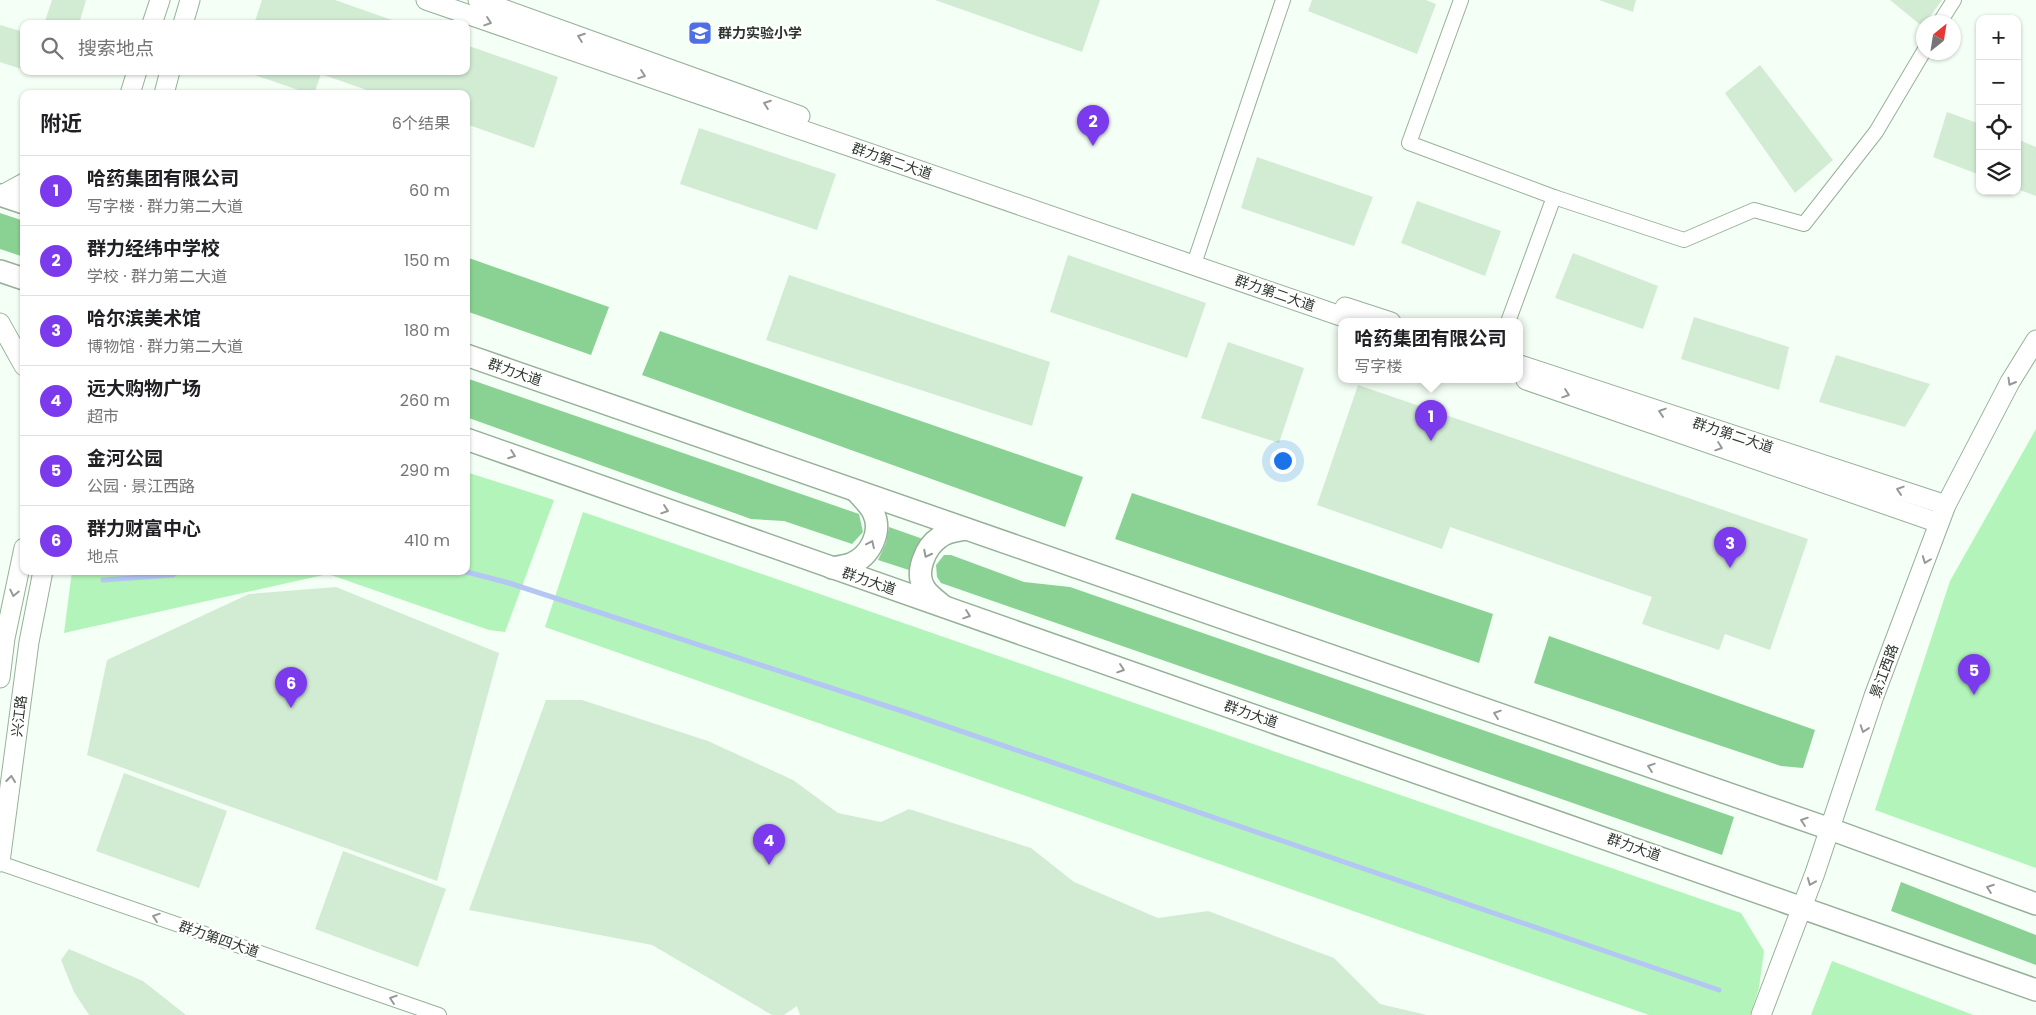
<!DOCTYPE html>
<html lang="zh">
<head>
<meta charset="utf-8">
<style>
  body { margin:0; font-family:Poppins,"Noto Sans SC",sans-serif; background:#f2f2f2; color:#202124 }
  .controls { position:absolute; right:15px; top:15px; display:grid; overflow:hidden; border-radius:10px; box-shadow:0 1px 4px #0004 }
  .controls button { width:45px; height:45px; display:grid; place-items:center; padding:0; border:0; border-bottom:1px solid #e0e0e0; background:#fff; color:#202124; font:25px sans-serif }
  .compass { position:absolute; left:1916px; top:15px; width:45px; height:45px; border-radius:50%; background:#fff; box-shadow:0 1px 4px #0004; rotate:30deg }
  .you { position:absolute; left:1282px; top:460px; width:18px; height:18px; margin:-12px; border:4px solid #fff; border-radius:50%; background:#1a73e8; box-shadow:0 0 0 8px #1a73e833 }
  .badge { display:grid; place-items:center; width:32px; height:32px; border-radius:50%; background:#7c3aed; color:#fff; font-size:16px; font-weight:700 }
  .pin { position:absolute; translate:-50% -41px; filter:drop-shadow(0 1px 2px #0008) }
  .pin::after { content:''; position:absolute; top:26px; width:18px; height:15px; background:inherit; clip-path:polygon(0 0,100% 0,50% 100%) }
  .popup { position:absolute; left:1338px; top:318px; width:185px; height:65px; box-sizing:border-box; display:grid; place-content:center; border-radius:10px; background:#fff; filter:drop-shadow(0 1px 4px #0005); font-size:16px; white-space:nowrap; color:#757577 }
  .popup b { font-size:19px; color:#202124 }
  .popup::after { content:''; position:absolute; left:50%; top:100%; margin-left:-10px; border:10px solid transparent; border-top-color:#fff }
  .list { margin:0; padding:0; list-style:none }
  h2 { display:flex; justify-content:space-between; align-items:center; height:65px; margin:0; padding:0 20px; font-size:21px }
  h2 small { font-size:16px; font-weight:400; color:#757577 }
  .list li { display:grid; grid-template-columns:32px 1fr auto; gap:15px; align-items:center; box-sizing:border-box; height:70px; padding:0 20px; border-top:1px solid #e0e0e0 }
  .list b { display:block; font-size:19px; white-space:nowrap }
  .list p { margin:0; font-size:16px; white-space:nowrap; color:#757577 }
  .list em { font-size:16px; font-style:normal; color:#757577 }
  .icon { flex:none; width:28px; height:28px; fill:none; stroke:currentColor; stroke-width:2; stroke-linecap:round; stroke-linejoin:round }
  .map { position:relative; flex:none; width:2036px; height:1015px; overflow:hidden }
  .search { position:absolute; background:#fff; box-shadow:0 1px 4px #0004; left:20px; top:20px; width:450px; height:55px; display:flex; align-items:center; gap:12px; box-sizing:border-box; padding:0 18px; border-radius:10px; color:#757577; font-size:19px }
  .panel { position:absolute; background:#fff; box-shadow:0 1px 4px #0004; left:20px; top:90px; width:450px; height:485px; border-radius:10px }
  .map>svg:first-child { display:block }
</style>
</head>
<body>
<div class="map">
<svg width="2036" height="1015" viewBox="0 0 2036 1015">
  <rect width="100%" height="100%" fill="#f4fff5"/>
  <g fill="#b2f4b9">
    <path d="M2036 429V868L1875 810 1950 581Z"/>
    <path d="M466 472 554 500 505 632 489 630 328 574 64 633 72 571H466Z"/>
    <path d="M583 512 1741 913 1764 951 1759 988 1750 1015H1649L545 627Z"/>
    <path d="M1832 961 1973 1015H1811Z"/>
  </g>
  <g fill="#8ad293">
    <path d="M0 213 24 221V257L0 249Z"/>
    <path d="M466 257 609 307 591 355 466 311Z"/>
    <path d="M660 331 1083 477 1065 527 642 375Z"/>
    <path d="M466 378 859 514 863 532 852 544 784 521 751 519 466 417Z"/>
    <path d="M1132 493 1493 614 1479 663 1115 539Z"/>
    <path d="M889 527 923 539 912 571 878 560 886 543Z"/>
    <path d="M944 555H951L1024 582 1070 587 1734 817 1722 855 941 583 937 577 936 565Z"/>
    <path d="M1549 636 1815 730 1803 768 1781 766 1534 683Z"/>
    <path d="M1901 882 2036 935V965L1891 911Z"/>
  </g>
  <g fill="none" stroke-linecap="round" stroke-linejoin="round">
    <g stroke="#b4c6f4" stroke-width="5">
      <path d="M463 571 509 583 905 712 1719 990"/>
      <path d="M103 580 173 575 178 571"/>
    </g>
  </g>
  <g fill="#d2ecd4">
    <path d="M52 0H86L79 24H44Z"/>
    <path d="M262 0H335L403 24H254Z"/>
    <path d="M935 0H1100L1082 52Z"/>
    <path d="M1312 0H1426L1436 4 1417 54 1308 11Z"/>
    <path d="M1599 0H1636L1633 12Z"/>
    <path d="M1890 0H1942L1926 22H1924L1923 27Z"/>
    <path d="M0 25 24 32V70L0 62Z"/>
    <path d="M466 45 558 77 534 148 466 124V94H378L321 74 314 94H310L246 72 466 71Z"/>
    <path d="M1760 65 1833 160 1795 193 1725 93Z"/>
    <path d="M1947 112 1980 124V175L1933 157Z"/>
    <path d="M699 128 836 174 817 230 680 184Z"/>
    <path d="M2017 139 2036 147V196L2017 189Z"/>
    <path d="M1257 157 1373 197 1354 246 1241 208Z"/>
    <path d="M1417 201 1501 231 1485 276 1401 243Z"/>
    <path d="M1573 253 1658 286 1643 329 1555 298Z"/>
    <path d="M1068 255 1206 303 1187 358 1050 312Z"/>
    <path d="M789 275 1050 362 1032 426 766 340Z"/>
    <path d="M1694 317 1789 347 1779 390 1681 359Z"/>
    <path d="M1228 342 1304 368 1279 443 1201 418Z"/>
    <path d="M1836 355 1930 384 1905 427 1819 402Z"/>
    <path d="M1358 385 1808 539 1770 650 1725 634 1719 650 1642 624 1652 597 1450 527 1442 549 1317 505Z"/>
    <path d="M336 587 499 653 437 881 87 755 107 660 249 594Z"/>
    <path d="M546 700H582L708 741 793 780 838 813 881 822 909 809 1031 848 1074 882 1158 918 1208 911 1334 958 1380 1004 1427 1015H800L797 1006 784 1015H772L652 945 469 910Z"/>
    <path d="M124 773 227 811 199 888 96 851Z"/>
    <path d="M343 851 446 889 418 967 315 929Z"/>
    <path d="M69 949 143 981 186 1015H89L74 992 61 960Z"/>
  </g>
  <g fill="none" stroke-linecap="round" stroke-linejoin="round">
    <g stroke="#97b099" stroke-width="16">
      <g id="minor">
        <path d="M1461 0 1409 143 1554 197 1684 240 1754 210 1804 224 1876 132 1924 51"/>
        <path d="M1940 22 1954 0"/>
        <path d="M1196 258 1283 0"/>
        <path d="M1508 322 1554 197"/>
        <path d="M0 863 439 1015"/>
      </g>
    </g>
    <g stroke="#97b099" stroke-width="21">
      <g id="secondary">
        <path d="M426 0 1358 322"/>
        <path d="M478 0 800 116"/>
        <path d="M152 24 160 0"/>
        <path d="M183 24 190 0"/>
        <path d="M130 94 137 71"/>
        <path d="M164 94 170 71"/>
        <path d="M2 195 24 183"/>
        <path d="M1345 307 1391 322"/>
        <path d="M0 323 24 366"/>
        <path d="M1520 365 1946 505"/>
        <path d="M1526 380 1939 523"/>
        <path d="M0 678 5 638 24 548"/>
        <path d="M0 862 29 642 43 571"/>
        <path d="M1761 1015 1815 873 1874 696 1946 505 2010 382 2036 340"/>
      </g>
    </g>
    <g stroke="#97b099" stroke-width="24">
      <g id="primary">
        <path d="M0 195 24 203"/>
        <path d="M0 271 24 279"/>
        <path d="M466 355 1830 829 2036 904"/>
        <path d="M466 439 2036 990"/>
        <path d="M832 568C838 567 845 566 851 564 870 556 883 532 873 512 869 504 862 498 856 491"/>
        <path d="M942 605C936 600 929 595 925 589 914 573 925 547 940 537 948 531 957 531 966 529"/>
      </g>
    </g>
    <use href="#minor" stroke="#fff" stroke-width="14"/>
    <use href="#secondary" stroke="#fff" stroke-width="19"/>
    <use href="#primary" stroke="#fff" stroke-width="21"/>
  </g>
  <defs><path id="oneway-chevron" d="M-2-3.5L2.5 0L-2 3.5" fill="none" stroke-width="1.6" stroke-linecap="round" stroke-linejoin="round" transform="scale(1.25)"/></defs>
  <g stroke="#969a96">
    <use href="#oneway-chevron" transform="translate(488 22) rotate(19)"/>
    <use href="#oneway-chevron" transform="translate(581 37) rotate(-160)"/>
    <use href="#oneway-chevron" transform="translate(642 75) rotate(19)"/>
    <use href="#oneway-chevron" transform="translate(767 104) rotate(-160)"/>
    <use href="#oneway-chevron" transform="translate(2011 382) rotate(120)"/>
    <use href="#oneway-chevron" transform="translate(1566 394) rotate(19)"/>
    <use href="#oneway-chevron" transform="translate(1662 412) rotate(-162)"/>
    <use href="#oneway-chevron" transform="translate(1719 447) rotate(19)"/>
    <use href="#oneway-chevron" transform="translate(512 455) rotate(20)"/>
    <use href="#oneway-chevron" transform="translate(1900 490) rotate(-162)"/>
    <use href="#oneway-chevron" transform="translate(665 510) rotate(19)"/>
    <use href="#oneway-chevron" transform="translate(871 544) rotate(-65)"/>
    <use href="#oneway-chevron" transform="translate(927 554) rotate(117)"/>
    <use href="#oneway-chevron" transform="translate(1926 560) rotate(111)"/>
    <use href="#oneway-chevron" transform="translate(14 593) rotate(102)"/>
    <use href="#oneway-chevron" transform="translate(967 615) rotate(19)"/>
    <use href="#oneway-chevron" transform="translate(1121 669) rotate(19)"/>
    <use href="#oneway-chevron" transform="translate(1497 714) rotate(-161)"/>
    <use href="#oneway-chevron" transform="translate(1864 729) rotate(109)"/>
    <use href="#oneway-chevron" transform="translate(1651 767) rotate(-161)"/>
    <use href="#oneway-chevron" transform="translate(11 779) rotate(-83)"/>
    <use href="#oneway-chevron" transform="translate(1804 821) rotate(-161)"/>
    <use href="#oneway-chevron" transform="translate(1811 882) rotate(112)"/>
    <use href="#oneway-chevron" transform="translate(1990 888) rotate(-160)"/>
    <use href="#oneway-chevron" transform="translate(156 917) rotate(-161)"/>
    <use href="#oneway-chevron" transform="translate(393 999) rotate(-161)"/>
  </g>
  <defs>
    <g id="school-square" transform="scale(1.25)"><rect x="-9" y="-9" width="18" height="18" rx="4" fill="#4e70e4" stroke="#fff"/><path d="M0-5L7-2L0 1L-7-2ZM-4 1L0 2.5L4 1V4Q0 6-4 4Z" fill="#fff"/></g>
  </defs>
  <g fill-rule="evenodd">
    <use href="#school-square" x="700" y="33"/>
  </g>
  <g text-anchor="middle" stroke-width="5" stroke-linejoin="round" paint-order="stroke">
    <g font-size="14" font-weight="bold" fill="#2c362d" stroke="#fff" text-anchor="start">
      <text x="718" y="38">群力实验小学</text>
    </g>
    <g font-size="14" fill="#2c362d" stroke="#fff">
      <text transform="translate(892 161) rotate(19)" y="5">群力第二大道</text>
      <text transform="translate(1275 293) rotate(19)" y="5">群力第二大道</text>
      <text transform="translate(515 372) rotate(19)" y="5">群力大道</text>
      <text transform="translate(1733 435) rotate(18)" y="5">群力第二大道</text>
      <text transform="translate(869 581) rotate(19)" y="5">群力大道</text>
      <text transform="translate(1884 671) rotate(-70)" y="5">景江西路</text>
      <text transform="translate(1251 714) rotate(19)" y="5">群力大道</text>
      <text transform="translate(19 716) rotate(-83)" y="5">兴江路</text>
      <text transform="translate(1634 847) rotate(19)" y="5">群力大道</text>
      <text transform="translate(219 939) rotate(19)" y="5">群力第四大道</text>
    </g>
  </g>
</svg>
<div class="controls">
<button>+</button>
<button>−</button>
<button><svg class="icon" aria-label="locate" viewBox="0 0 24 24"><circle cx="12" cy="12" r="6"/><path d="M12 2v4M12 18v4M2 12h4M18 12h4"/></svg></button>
<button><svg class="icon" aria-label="layers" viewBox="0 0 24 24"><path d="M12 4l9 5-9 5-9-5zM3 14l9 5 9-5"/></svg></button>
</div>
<svg class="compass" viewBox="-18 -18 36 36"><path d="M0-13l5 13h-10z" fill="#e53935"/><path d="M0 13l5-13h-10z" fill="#757577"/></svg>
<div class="you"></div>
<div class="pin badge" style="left:1431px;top:441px">1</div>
<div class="popup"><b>哈药集团有限公司</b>写字楼</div>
<div class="pin badge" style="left:1093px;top:146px">2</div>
<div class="pin badge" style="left:1730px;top:568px">3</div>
<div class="pin badge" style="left:769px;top:865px">4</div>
<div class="pin badge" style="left:1974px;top:695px">5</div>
<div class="pin badge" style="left:291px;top:708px">6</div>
<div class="search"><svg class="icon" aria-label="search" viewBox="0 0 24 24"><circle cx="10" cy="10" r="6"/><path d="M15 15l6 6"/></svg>搜索地点</div>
<section class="panel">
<h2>附近<small>6个结果</small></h2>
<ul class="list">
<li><span class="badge">1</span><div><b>哈药集团有限公司</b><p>写字楼 · 群力第二大道</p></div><em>60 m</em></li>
<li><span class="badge">2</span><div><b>群力经纬中学校</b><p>学校 · 群力第二大道</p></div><em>150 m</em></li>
<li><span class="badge">3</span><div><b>哈尔滨美术馆</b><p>博物馆 · 群力第二大道</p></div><em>180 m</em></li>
<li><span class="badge">4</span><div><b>远大购物广场</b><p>超市</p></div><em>260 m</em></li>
<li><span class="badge">5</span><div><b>金河公园</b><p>公园 · 景江西路</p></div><em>290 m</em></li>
<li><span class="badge">6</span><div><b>群力财富中心</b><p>地点</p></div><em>410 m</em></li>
</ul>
</section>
</div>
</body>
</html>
